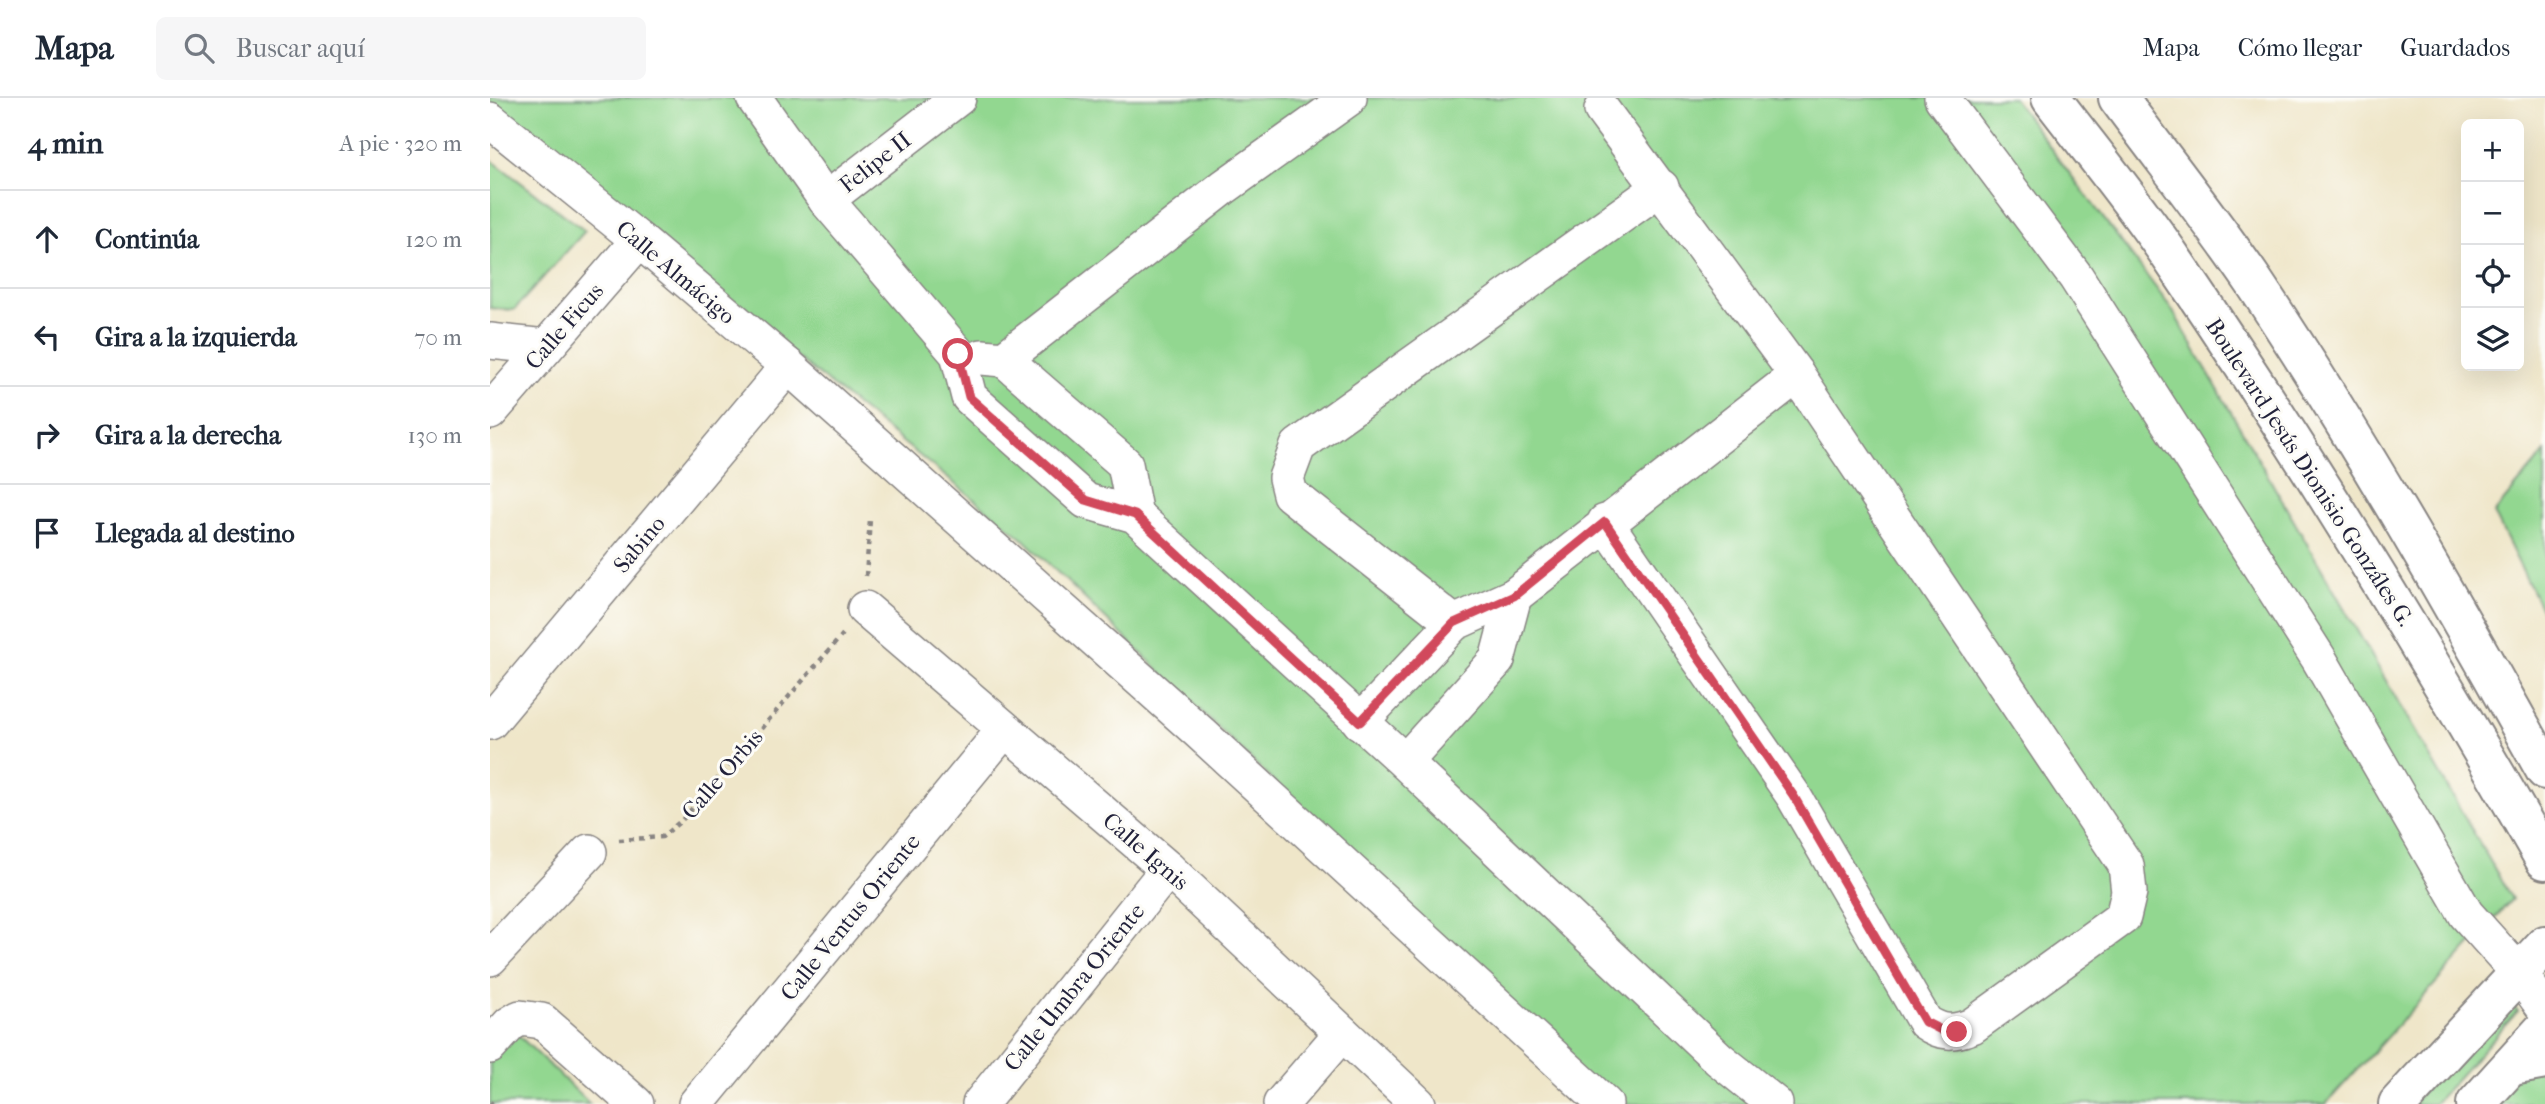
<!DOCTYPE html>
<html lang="es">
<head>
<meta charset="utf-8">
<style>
  body { margin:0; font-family:"IM FELL French Canon",serif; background:#f6f6f7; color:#1f2937 }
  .controls { position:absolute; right:21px; top:21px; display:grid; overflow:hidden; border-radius:10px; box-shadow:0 7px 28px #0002 }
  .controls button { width:63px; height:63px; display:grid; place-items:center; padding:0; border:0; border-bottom:2px solid #e0e1e3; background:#fff; color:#1f2937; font:35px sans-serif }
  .stop { position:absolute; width:21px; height:21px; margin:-16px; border:5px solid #d1495b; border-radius:50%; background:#fff }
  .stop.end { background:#d1495b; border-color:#fff; box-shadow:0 2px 7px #0008 }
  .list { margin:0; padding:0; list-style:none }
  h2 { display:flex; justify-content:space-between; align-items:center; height:91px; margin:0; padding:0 28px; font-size:30px }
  h2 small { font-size:23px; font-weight:400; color:#747a83 }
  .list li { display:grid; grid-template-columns:46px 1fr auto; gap:21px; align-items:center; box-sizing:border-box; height:98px; padding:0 28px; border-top:2px solid #e0e1e3 }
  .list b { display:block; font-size:26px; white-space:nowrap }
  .list em { font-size:23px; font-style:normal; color:#747a83 }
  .icon { flex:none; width:38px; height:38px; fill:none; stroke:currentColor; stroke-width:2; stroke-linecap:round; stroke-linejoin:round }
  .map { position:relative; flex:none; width:2055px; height:1006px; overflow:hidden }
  header { display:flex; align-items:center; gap:42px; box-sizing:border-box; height:98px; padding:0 35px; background:#fff; border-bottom:2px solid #e0e1e3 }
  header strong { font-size:33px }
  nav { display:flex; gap:38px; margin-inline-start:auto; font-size:24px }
  .search { width:490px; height:63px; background:#f6f6f7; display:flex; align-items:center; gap:18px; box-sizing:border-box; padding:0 24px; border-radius:10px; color:#747a83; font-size:26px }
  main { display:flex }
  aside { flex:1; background:#fff }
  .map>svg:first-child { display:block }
</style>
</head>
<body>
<header>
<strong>Mapa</strong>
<div class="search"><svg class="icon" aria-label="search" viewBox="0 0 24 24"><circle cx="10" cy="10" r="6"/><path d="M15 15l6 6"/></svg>Buscar aquí</div>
<nav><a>Mapa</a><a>Cómo llegar</a><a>Guardados</a></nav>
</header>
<main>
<aside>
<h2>4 min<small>A pie · 320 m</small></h2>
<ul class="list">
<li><svg class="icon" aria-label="ahead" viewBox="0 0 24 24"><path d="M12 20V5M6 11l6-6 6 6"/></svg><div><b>Continúa</b></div><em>120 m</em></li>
<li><svg class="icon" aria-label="left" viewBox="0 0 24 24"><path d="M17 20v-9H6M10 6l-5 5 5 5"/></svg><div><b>Gira a la izquierda</b></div><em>70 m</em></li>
<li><svg class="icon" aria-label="right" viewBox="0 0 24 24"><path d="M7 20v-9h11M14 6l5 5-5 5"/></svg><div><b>Gira a la derecha</b></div><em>130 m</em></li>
<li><svg class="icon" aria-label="arrive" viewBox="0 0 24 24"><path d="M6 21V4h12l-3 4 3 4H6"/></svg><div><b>Llegada al destino</b></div></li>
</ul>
</aside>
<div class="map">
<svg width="2055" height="1006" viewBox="0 0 2055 1006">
  <rect width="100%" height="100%" fill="#fdfcf7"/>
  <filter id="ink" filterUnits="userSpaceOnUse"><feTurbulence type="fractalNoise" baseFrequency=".0143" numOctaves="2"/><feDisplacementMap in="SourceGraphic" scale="14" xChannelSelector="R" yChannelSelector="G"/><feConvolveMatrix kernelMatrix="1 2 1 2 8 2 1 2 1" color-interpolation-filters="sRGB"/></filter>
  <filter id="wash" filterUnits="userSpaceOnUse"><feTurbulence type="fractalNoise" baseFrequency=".00686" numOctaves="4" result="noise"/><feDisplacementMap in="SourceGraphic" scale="28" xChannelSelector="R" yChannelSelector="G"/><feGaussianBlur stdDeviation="1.57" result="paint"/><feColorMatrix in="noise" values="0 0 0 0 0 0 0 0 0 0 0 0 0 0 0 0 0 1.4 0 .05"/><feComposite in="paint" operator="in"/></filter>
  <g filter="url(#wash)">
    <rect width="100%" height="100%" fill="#efe6c9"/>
    <g fill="#92d790" stroke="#5a7c66" stroke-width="2">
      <path d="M0 0H1523L1681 210 2022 801 1836 1006H1117L531 439 0 13Z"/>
      <path d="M0 61 95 133 24 212 0 210Z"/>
      <path d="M2055 354V519L2004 415Z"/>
      <path d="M2016 901 2028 913 1944 1006H1922Z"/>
      <path d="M24 933 100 1006H0V962Z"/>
      <path d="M2055 942V1006H1996Z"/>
    </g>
  </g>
  <g filter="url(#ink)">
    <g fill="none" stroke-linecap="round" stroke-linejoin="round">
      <g stroke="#888482" stroke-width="38">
        <g id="minor">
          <path d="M264 0 336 102 468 256 479 299 596 403 645 417 915 664 1229 961 1285 1006"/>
          <path d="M1452 0 1586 179 1829 561 1976 816 2029 875 2055 911"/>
          <path d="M1112 12 1307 277"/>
          <path d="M0 22 149 142 298 268 708 633 1115 1006"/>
          <path d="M336 102 468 0"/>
          <path d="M0 243 56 249"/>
          <path d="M492 259 514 261 635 366 645 417"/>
          <path d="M514 261 734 89 859 0"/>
          <path d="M0 314 149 142"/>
          <path d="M375 511 678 771 928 1006"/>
          <path d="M964 525 800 396 796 380 808 348 1171 89"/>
          <path d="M0 624 298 268"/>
          <path d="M870 624 964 525 1024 498 1307 277 1636 767 1639 794 1633 819 1482 928C1464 935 1452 936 1435 924L1303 697 1115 424"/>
          <path d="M915 664 1007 562 1024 498"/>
          <path d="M0 860 99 754"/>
          <path d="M0 948 20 926 30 920 52 923 146 1006"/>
          <path d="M206 1006 514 632"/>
          <path d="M490 1006 678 771"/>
          <path d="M791 1006 852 935"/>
        </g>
      </g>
      <g stroke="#888482" stroke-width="42">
        <g id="tertiary">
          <path d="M1908 1006 2055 847"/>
          <path d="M1986 1006 2055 930"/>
        </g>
      </g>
      <g stroke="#888482" stroke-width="42">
        <g id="secondary">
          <path d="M1561 0C1603 55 1647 108 1685 165 1817 359 1939 559 2055 762"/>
          <path d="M1628 0C1673 61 1721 121 1764 184 1869 341 1963 507 2055 672"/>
          <path d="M2022 968 2055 962"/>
        </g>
      </g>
      <g stroke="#888482" stroke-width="4.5" stroke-dasharray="5 5" stroke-linecap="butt">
        <path d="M376 478 380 421"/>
        <path d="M129 742 172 739 192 722 354 535"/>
        <path d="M0 1004 2 1006"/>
      </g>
      <use href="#minor" stroke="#fff" stroke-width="35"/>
      <use href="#tertiary" stroke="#fff" stroke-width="38"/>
      <use href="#secondary" stroke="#fff" stroke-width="38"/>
    </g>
  </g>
  <g fill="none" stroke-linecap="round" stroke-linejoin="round" filter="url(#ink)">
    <path stroke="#d1495b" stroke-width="9" d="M468 256 479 299 596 402 645 417 870 624 964 525 1024 498 1115 424 1303 697 1435 924 1455 934H1467"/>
  </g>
  <g text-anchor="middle" stroke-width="6" stroke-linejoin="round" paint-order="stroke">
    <g font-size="23" fill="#22223b" stroke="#fdfcf7">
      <text transform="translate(385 64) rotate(-38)" y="8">Felipe II</text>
      <text transform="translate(186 174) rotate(40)" y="8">Calle Almácigo</text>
      <text transform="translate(74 228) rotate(-49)" y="8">Calle Ficus</text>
      <text transform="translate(1820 374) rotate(57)" y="8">Boulevard Jesús Dionisio Gonzáles G.</text>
      <text transform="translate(149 446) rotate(-50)" y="8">Sabino</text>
      <text transform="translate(232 676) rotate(-49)" y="8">Calle Orbis</text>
      <text transform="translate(656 753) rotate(41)" y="8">Calle Ignis</text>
      <text transform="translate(360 819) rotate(-51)" y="8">Calle Ventus Oriente</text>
      <text transform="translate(584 889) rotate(-51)" y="8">Calle Umbra Oriente</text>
    </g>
  </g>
</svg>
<div class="controls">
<button>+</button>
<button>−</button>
<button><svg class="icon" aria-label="locate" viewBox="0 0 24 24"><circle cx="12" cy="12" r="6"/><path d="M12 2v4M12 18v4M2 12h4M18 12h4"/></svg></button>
<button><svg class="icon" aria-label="layers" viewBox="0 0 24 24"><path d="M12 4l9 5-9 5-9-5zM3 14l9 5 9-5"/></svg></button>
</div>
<div class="stop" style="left:468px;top:256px"></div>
<div class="stop end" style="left:1467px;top:934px"></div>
</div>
</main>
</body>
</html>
